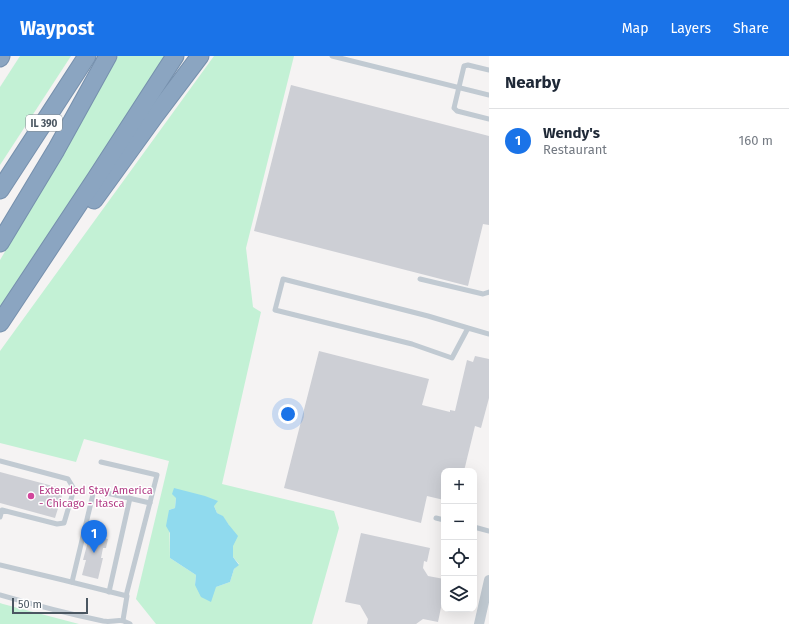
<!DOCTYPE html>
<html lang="en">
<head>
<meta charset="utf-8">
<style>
  body { margin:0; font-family:"Fira Sans",sans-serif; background:#f2f2f3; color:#1f2937 }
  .controls { position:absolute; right:12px; bottom:12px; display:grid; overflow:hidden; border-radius:8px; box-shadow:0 4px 16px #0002 }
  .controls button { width:36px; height:36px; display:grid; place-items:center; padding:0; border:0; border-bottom:1px solid #e0e1e3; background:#fff; color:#1f2937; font:20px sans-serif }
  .scale { position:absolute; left:12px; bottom:10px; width:76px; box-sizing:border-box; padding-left:4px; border:2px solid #4a5661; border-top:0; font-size:11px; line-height:14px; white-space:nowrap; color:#4a5661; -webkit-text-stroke:3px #fff; paint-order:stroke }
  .you { position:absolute; left:288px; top:358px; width:14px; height:14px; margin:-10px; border:3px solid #fff; border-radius:50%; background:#1a73e8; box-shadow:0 0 0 6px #1a73e833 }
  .badge { display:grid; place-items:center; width:26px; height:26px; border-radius:50%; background:#1a73e8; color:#fff; font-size:13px; font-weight:700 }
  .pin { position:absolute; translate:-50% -33px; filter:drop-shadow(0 1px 2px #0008) }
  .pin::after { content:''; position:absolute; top:21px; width:14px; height:12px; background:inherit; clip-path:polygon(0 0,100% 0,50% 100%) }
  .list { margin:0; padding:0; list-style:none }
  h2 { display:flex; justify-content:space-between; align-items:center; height:52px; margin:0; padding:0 16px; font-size:17px }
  h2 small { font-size:13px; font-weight:400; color:#747a83 }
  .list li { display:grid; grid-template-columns:26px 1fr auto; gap:12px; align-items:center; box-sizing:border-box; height:64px; padding:0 16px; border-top:1px solid #e0e1e3 }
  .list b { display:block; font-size:15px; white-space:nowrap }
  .list p { margin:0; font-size:13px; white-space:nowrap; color:#747a83 }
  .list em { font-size:13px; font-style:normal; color:#747a83 }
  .icon { flex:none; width:22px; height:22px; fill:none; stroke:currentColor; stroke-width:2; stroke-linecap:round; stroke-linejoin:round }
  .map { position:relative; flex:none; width:489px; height:568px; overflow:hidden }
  header { display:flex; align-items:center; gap:24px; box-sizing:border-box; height:56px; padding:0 20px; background:#1a73e8; color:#fff }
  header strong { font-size:19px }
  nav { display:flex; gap:22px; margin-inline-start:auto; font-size:14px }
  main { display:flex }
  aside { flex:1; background:#fff }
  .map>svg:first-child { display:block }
</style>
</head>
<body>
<header>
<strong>Waypost</strong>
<nav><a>Map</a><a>Layers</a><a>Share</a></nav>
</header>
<main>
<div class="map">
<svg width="489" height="568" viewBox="0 0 489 568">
  <rect width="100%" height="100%" fill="#f5f3f3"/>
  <g fill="#c3f1d5" fill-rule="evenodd">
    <path d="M20 0H71L0 109V31Z"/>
    <path d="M118 0H166L54 171 36 196 0 251V204L66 93Z"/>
    <path d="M214 0H294L246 192 253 251 261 256 222 428 334 455 339 472 312 568H156L136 543 169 405 84 383 76 406 0 387V295ZM176 442 214 450 217 457 222 460 229 469 233 490V501L239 508 234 513 230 526 216 531 195 529 196 519 170 502 169 454 175 452Z"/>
    <path d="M0 547 3 548 79 568H0Z"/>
  </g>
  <path fill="#90daee" d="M174 432 205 440 218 445 214 450 217 457 223 460 229 469 238 480 233 490V501L239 509 234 513 230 526 216 531 211 546 201 541 195 529 196 519 170 502V477L166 470 169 454 175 452 176 442 172 438Z"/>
  <g fill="#cdcfd5">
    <path d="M291 29 489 80V169L483 168 468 230 254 175Z"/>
    <path d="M319 295 429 323 422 349 450 356V354L455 355 467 304 473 306 475 300 489 303V342L481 372 475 370 464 415H444V444L427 440 421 467 284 432Z"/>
    <path d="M0 416 64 433 55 462 0 447Z"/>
    <path d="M361 477 430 492 427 506 424 505 423 512 428 520 444 523V537L438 566 423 563 416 568H367L368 563 360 549 345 546Z"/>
    <path d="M90 478 108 483 106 492H103L101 502H103L98 523 82 519 86 504H83Z"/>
  </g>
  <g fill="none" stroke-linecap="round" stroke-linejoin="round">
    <g stroke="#7690ad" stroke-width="19">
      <g id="highway">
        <path d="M0 2 1 0"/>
        <path d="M0 134 87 0"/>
        <path d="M94 144 154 61 200 0"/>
        <path d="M0 187 56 94 108 0"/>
        <path d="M0 267 96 122 175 0"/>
      </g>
    </g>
    <g stroke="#c1cad2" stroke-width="5">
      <path d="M332 0 489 39"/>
      <path d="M489 14 468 9 464 10 454 52 457 55 489 63"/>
      <path d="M420 223 483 238 489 236"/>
      <path d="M468 272 452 302 412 288 275 254 283 223 428 260 468 272 489 278"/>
      <path d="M0 405 68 423 74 433 64 467 57 468 2 454 0 461"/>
      <path d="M101 406 157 419 126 540"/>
      <path d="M436 462 444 464"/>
      <path d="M474 471 489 475"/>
      <path d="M0 509 63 524 127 540 123 564"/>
      <path d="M72 526 94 434 150 447"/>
      <path d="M109 536 130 442"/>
      <path d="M0 539C34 549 68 558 103 565 115 567 118 561 130 568"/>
    </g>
    <path stroke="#c1cad2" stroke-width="10" d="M479 568 489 524"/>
    <use href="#highway" stroke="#8ba5c1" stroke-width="17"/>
  </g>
  <circle fill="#d1479c" stroke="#fff" stroke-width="1.5" cx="31" cy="440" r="4"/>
  <g text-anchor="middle" stroke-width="3" stroke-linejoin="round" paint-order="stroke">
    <rect fill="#fff" stroke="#808990" stroke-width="1" x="26" y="59" width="36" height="16" rx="3"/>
    <g font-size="10" font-weight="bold" fill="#4a5661">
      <text x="44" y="71">IL 390</text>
    </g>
    <g font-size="11" fill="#b23c85" stroke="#fff" text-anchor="start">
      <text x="39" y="438">Extended Stay America<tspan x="39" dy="13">- Chicago - Itasca</tspan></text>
    </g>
  </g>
</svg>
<div class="controls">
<button>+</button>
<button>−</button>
<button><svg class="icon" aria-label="locate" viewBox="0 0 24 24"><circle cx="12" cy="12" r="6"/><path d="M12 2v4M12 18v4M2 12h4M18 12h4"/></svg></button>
<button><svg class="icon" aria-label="layers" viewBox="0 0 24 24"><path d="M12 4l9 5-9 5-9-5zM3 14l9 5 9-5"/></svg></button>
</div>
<div class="scale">50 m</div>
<div class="you"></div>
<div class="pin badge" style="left:94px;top:497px">1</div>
</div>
<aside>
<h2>Nearby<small></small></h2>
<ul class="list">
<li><span class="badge">1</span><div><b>Wendy's</b><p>Restaurant</p></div><em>160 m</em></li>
</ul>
</aside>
</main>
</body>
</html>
